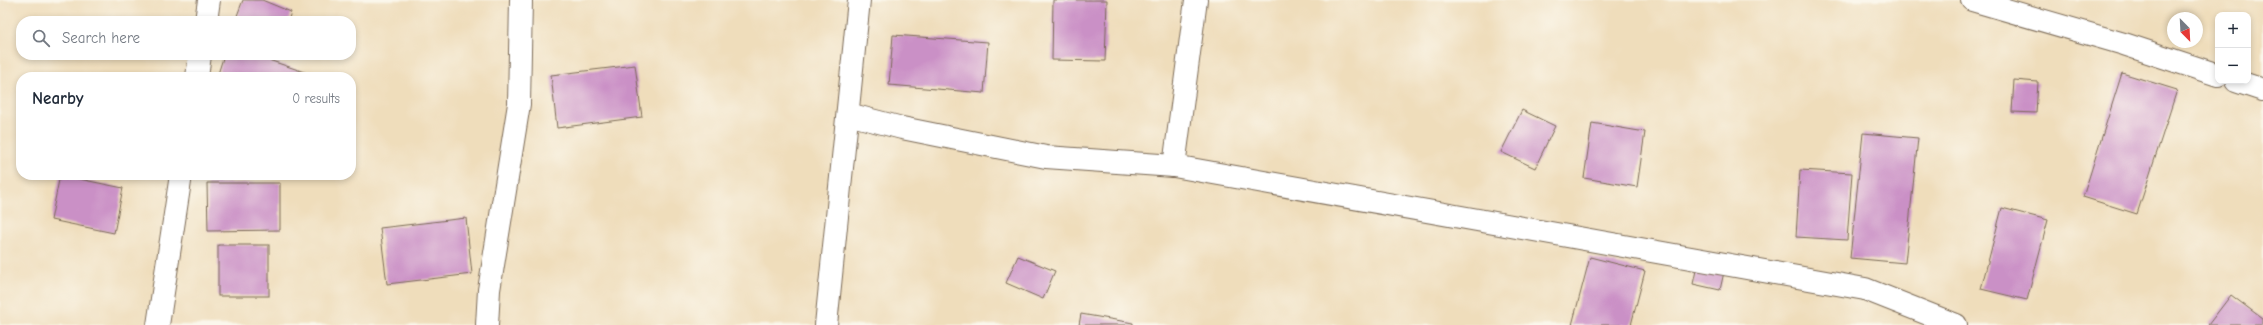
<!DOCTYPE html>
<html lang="en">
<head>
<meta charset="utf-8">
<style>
  body { margin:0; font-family:"Comic Neue",sans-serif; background:#f6f6f7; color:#1f2937 }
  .controls { position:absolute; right:12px; top:12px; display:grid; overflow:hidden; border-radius:8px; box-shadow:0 2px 6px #0003 }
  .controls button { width:36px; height:36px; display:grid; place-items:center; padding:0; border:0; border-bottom:1px solid #e0e1e3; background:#fff; color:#1f2937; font:20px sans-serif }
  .compass { position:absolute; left:2167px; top:12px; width:36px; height:36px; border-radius:50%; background:#fff; box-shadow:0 2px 6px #0003; rotate:156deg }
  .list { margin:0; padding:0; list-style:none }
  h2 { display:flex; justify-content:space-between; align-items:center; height:52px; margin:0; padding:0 16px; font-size:17px }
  h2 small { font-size:13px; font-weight:400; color:#747a83 }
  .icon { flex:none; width:22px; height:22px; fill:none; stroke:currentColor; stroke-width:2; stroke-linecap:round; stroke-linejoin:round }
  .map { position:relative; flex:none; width:2263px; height:325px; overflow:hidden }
  .search { position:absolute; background:#fff; box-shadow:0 2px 6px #0003; left:16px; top:16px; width:340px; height:44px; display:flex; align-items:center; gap:10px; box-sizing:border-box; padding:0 14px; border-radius:16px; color:#747a83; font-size:15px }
  .panel { position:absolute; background:#fff; box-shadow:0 2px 6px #0003; left:16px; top:72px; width:340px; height:108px; border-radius:16px }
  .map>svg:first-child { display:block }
</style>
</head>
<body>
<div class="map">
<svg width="2263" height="325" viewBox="0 0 2263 325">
  <rect width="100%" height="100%" fill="#fbf7ec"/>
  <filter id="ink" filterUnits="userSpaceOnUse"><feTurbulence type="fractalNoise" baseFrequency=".025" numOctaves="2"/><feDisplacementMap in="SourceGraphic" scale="8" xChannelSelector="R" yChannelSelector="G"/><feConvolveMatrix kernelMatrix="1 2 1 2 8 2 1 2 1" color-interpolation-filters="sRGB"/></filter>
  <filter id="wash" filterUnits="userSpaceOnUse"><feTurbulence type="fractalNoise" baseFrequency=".012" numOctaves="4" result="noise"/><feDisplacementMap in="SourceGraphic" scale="16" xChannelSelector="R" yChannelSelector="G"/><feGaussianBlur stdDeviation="0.9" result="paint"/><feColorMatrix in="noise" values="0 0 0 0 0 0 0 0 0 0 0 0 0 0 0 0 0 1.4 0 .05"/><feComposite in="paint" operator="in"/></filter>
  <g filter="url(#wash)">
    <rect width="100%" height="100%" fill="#efddbb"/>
    <g id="blocks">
      <g fill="#ca90c6">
        <path d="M243 0H262L291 12 288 21H235Z"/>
        <path d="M1053 0H1107L1105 61 1052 60Z"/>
        <path d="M893 35 988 42 984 93 889 85Z"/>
        <path d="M224 55H254L319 77H217Z"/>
        <path d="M635 65 642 117 557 128 551 75Z"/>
        <path d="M2122 73 2177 90 2137 214 2083 197Z"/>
        <path d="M2014 80 2038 82 2036 113 2012 112Z"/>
        <path d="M1522 110 1555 126 1535 168 1501 152Z"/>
        <path d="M1592 123 1645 132 1637 187 1584 178Z"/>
        <path d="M1863 133 1918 138 1905 263 1850 258Z"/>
        <path d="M1800 170 1852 173 1847 240 1796 237Z"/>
        <path d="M60 175 123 188 114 233 51 220Z"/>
        <path d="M207 183H280V230L208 231Z"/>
        <path d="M2002 208 2048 220 2027 300 1981 289Z"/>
        <path d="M466 218 472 274 387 284 380 228Z"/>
        <rect x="218" y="245" width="51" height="51"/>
        <path d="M1018 256 1055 271 1043 299 1006 283Z"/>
        <path d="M1590 257 1645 271 1631 325H1572Z"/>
        <path d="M1697 266 1724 272 1720 290 1693 284Z"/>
        <path d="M2231 295 2263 319V325H2208Z"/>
        <path d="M1081 314 1133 323V325H1079Z"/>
      </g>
    </g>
  </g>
  <g filter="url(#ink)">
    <use href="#blocks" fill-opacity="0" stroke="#7a6955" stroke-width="1"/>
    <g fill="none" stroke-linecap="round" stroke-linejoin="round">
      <g stroke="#7a6955" stroke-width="24">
        <g id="street">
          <path d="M1972 0 2124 44 2218 75"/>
          <path d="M206 21 209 0"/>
          <path d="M197 77 200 55"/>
          <path d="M2236 81 2263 90"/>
          <path d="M848 114 902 128 1046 157 1174 166 1865 289 1956 325"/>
          <path d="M1174 166 1196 0"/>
          <path d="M158 325 181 175"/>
          <path d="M487 325 489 290 519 104 521 0"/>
          <path d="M826 325 859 0"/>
        </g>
      </g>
      <use href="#street" stroke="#fff" stroke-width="22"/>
    </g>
  </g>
</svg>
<div class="controls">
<button>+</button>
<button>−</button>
</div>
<svg class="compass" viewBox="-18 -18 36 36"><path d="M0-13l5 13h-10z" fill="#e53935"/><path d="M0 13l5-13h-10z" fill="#747a83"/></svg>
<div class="search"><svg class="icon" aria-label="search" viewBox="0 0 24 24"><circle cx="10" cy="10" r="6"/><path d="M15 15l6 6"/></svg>Search here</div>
<section class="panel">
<h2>Nearby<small>0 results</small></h2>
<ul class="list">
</ul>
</section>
</div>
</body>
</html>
